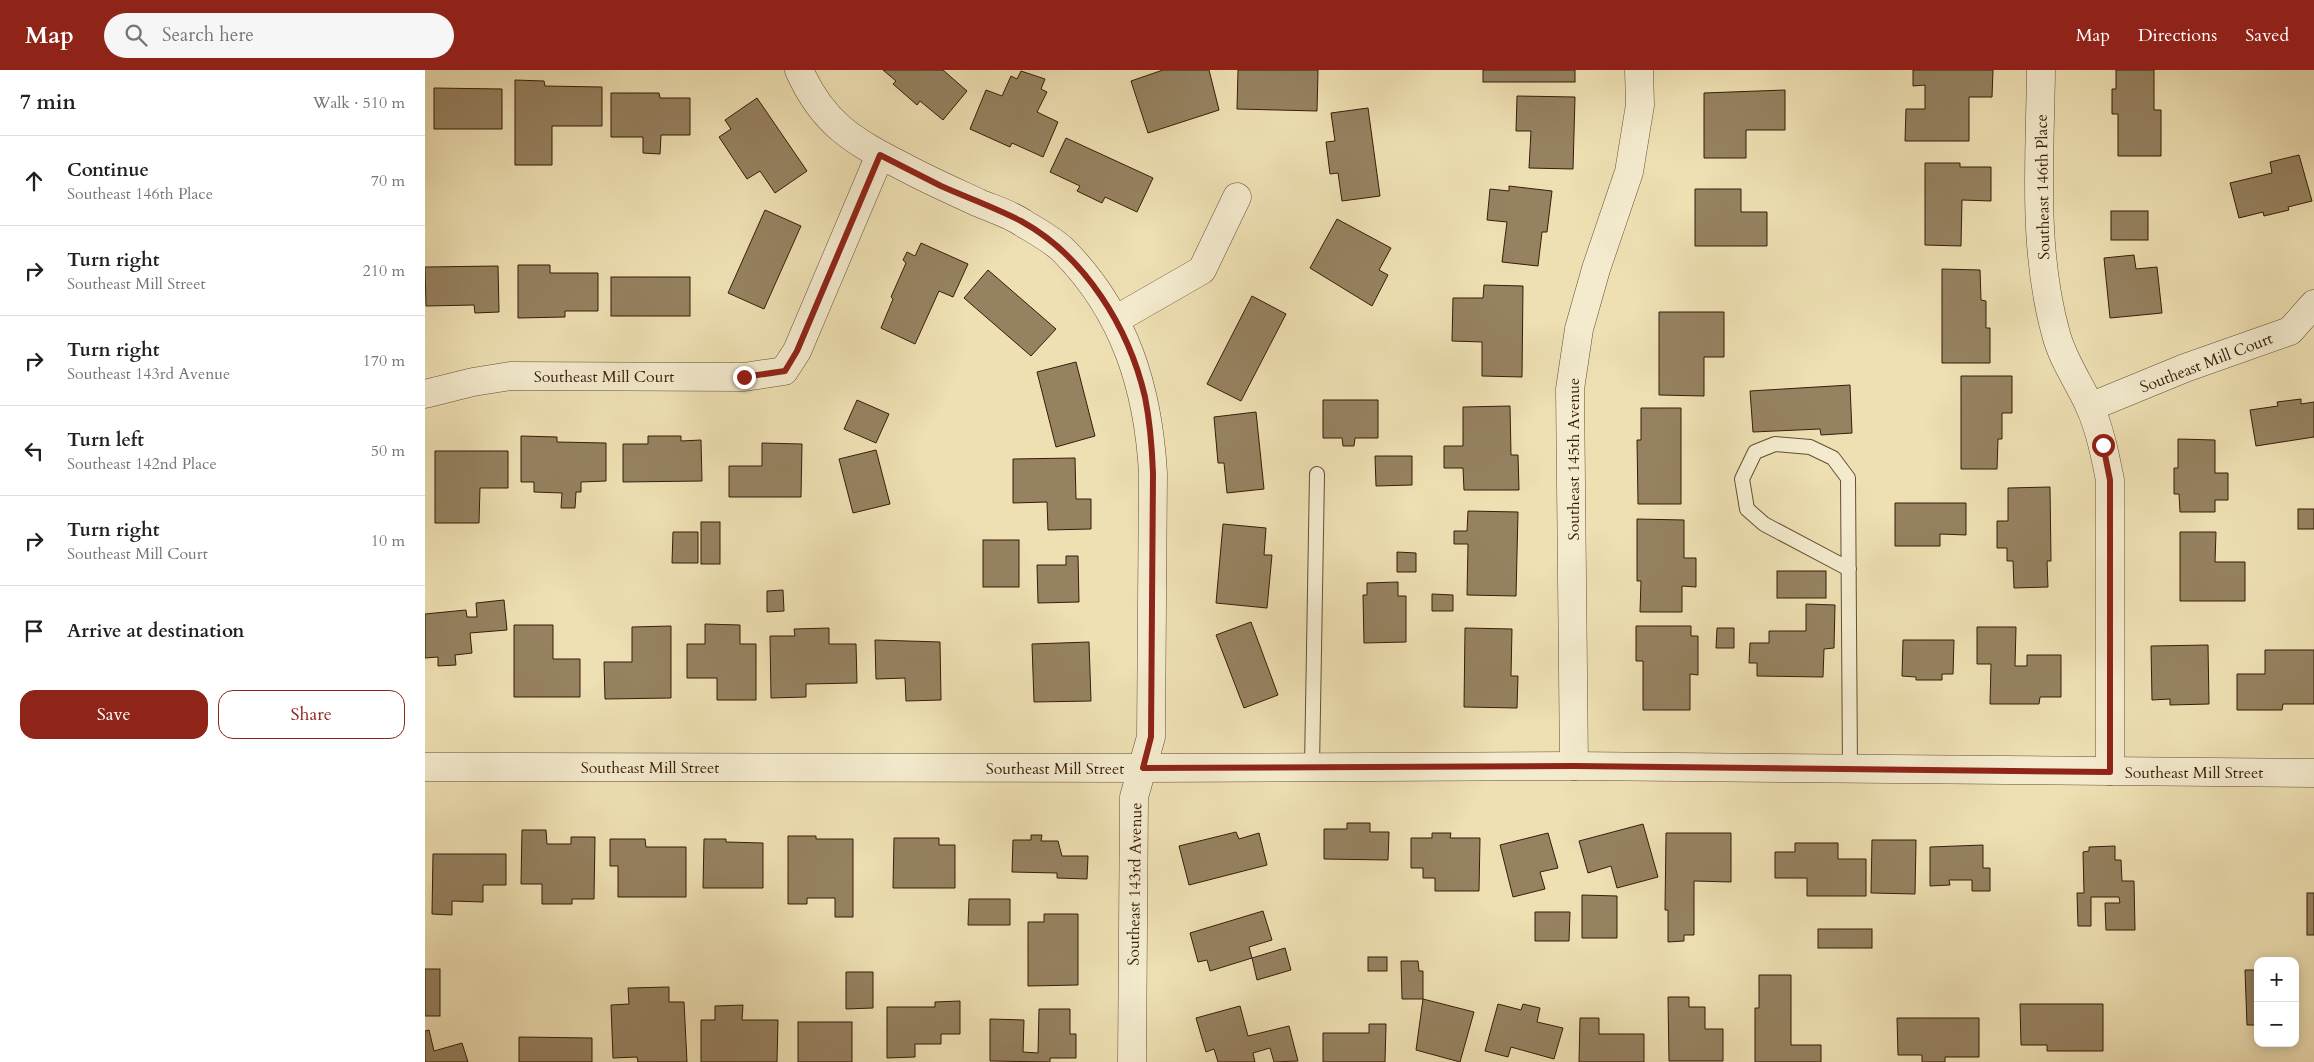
<!DOCTYPE html>
<html lang="en">
<head>
<meta charset="utf-8">
<style>
  body { margin:0; font-family:Cardo,serif; background:#f6f6f6; color:#202124 }
  .controls { position:absolute; right:15px; bottom:15px; display:grid; overflow:hidden; border-radius:10px; box-shadow:0 2px 12px #0003 }
  .controls button { width:45px; height:45px; display:grid; place-items:center; padding:0; border:0; border-bottom:1px solid #e0e0e0; background:#fff; color:#202124; font:25px sans-serif }
  .stop { position:absolute; width:15px; height:15px; margin:-11px; border:4px solid #8f2418; border-radius:50%; background:#fff }
  .stop.end { background:#8f2418; border-color:#fff; box-shadow:0 1px 5px #0008 }
  .list { margin:0; padding:0; list-style:none }
  h2 { display:flex; justify-content:space-between; align-items:center; height:65px; margin:0; padding:0 20px; font-size:21px }
  h2 small { font-size:16px; font-weight:400; color:#757577 }
  .list li { display:grid; grid-template-columns:32px 1fr auto; gap:15px; align-items:center; box-sizing:border-box; height:90px; padding:0 20px; border-top:1px solid #e0e0e0 }
  .list b { display:block; font-size:19px; white-space:nowrap }
  .list p { margin:0; font-size:16px; white-space:nowrap; color:#757577 }
  .list em { font-size:16px; font-style:normal; color:#757577 }
  .actions { display:flex; gap:10px; padding:15px 20px }
  .actions a { flex:1; padding:11px 0; border:1px solid #8f2418; border-radius:15px; text-align:center; font-size:18px; color:#8f2418 }
  .actions .main { background:#8f2418; color:#fff }
  .icon { flex:none; width:28px; height:28px; fill:none; stroke:currentColor; stroke-width:2; stroke-linecap:round; stroke-linejoin:round }
  .map { position:relative; flex:none; width:1889px; height:992px; overflow:hidden }
  header { display:flex; align-items:center; gap:30px; box-sizing:border-box; height:70px; padding:0 25px; background:#8f2418; color:#fff }
  header strong { font-size:24px }
  nav { display:flex; gap:28px; margin-inline-start:auto; font-size:18px }
  .search { width:350px; height:45px; background:#f6f6f6; display:flex; align-items:center; gap:12px; box-sizing:border-box; padding:0 18px; border-radius:28px; color:#757577; font-size:19px }
  main { display:flex }
  aside { flex:1; background:#fff }
  .map>svg:first-child { display:block }
</style>
</head>
<body>
<header>
<strong>Map</strong>
<div class="search"><svg class="icon" aria-label="search" viewBox="0 0 24 24"><circle cx="10" cy="10" r="6"/><path d="M15 15l6 6"/></svg>Search here</div>
<nav><a>Map</a><a>Directions</a><a>Saved</a></nav>
</header>
<main>
<aside>
<h2>7 min<small>Walk · 510 m</small></h2>
<ul class="list">
<li><svg class="icon" aria-label="ahead" viewBox="0 0 24 24"><path d="M12 20V5M6 11l6-6 6 6"/></svg><div><b>Continue</b><p>Southeast 146th Place</p></div><em>70 m</em></li>
<li><svg class="icon" aria-label="right" viewBox="0 0 24 24"><path d="M7 20v-9h11M14 6l5 5-5 5"/></svg><div><b>Turn right</b><p>Southeast Mill Street</p></div><em>210 m</em></li>
<li><svg class="icon" aria-label="right" viewBox="0 0 24 24"><path d="M7 20v-9h11M14 6l5 5-5 5"/></svg><div><b>Turn right</b><p>Southeast 143rd Avenue</p></div><em>170 m</em></li>
<li><svg class="icon" aria-label="left" viewBox="0 0 24 24"><path d="M17 20v-9H6M10 6l-5 5 5 5"/></svg><div><b>Turn left</b><p>Southeast 142nd Place</p></div><em>50 m</em></li>
<li><svg class="icon" aria-label="right" viewBox="0 0 24 24"><path d="M7 20v-9h11M14 6l5 5-5 5"/></svg><div><b>Turn right</b><p>Southeast Mill Court</p></div><em>10 m</em></li>
<li><svg class="icon" aria-label="arrive" viewBox="0 0 24 24"><path d="M6 21V4h12l-3 4 3 4H6"/></svg><div><b>Arrive at destination</b></div></li>
</ul>
<div class="actions"><a class="main">Save</a><a>Share</a></div>
</aside>
<div class="map">
<svg width="1889" height="992" viewBox="0 0 1889 992">
  <rect width="100%" height="100%" fill="#eee0b3"/>
  <filter id="stains"><feTurbulence type="fractalNoise" baseFrequency=".004" numOctaves="4"/><feColorMatrix values="0 0 0 0 .2 0 0 0 0 .09 0 0 0 0 .02 0 0 0 .5 -.17"/></filter>
  <radialGradient id="worn" r=".72"><stop offset=".6" stop-color="#630" stop-opacity="0"/><stop offset="1" stop-color="#630" stop-opacity=".3"/></radialGradient>
  <g fill="#968261" stroke="#371d08">
    <path d="M458 0H518L542 21 518 50 495 31 492 35 468 14 471 11Z"/>
    <path d="M738 0H784L794 40 723 63 706 11Z"/>
    <path d="M813 0H893L892 41 812 39Z"/>
    <rect x="1058" y="0" width="92" height="12"/>
    <path d="M1488 0H1568L1567 27H1544V71H1480L1481 39H1500V15L1488 16Z"/>
    <path d="M1691 0H1729V40H1736V86H1693V44H1687V19H1691Z"/>
    <path d="M596 1 620 9 616 19 622 22 612 42 633 52 618 87 587 73 585 77 545 59 561 20 577 26 586 6 592 9Z"/>
    <path d="M90 10 119 11 120 16 177 17V56H127V95H90Z"/>
    <path d="M9 18 77 19V59H9Z"/>
    <path d="M1360 20V60H1321V88H1279V23Z"/>
    <path d="M186 23H234L235 28H265V65H236L235 84 218 83V67H186Z"/>
    <path d="M1092 26 1150 27 1148 99 1104 98 1106 61H1091Z"/>
    <path d="M332 28 382 101 350 123 335 101 322 109 294 67 306 59 300 50Z"/>
    <path d="M943 38 955 126 917 131 913 103 905 104 901 72 910 71 906 43Z"/>
    <path d="M641 68 728 108 712 142 680 127 677 133 652 121 655 116 625 102Z"/>
    <path d="M1874 85 1887 131 1863 137 1864 140 1839 146 1838 142 1814 148 1805 113 1847 103 1845 92Z"/>
    <path d="M1500 93H1535V97H1566V131L1537 130 1536 176 1500 175Z"/>
    <path d="M1084 116 1127 121 1122 162H1117L1113 196 1077 192 1082 152 1062 150 1065 119 1084 121Z"/>
    <path d="M1270 119H1316V142H1342V176H1270Z"/>
    <path d="M340 140 376 156 339 239 303 223Z"/>
    <rect x="1686" y="141" width="37" height="29"/>
    <path d="M912 149 966 178 954 200 963 205 947 236 885 198Z"/>
    <path d="M496 173 543 194 528 227 514 221 490 274 456 258 468 229 466 227 481 193 478 190 482 182 490 186Z"/>
    <path d="M1709 185 1711 199 1732 197 1737 243 1685 248 1679 188Z"/>
    <path d="M93 195H125V203H173V241H140V247L93 248Z"/>
    <path d="M73 196 74 242 50 243 49 235 1 236 0 197Z"/>
    <path d="M1517 199 1555 200 1556 230 1561 231V258H1565V293H1517Z"/>
    <path d="M563 200 631 259 606 286 539 228Z"/>
    <rect x="186" y="207" width="79" height="39"/>
    <path d="M1059 215 1098 216 1097 307 1057 306V272L1027 271 1028 228H1058Z"/>
    <path d="M827 226 861 244 816 331 782 314Z"/>
    <path d="M1234 242H1299V287H1279V326L1234 325Z"/>
    <path d="M651 292 670 366 631 377 612 302Z"/>
    <path d="M1536 306H1587V343H1577V369H1573L1572 399H1536Z"/>
    <path d="M1425 315 1427 363 1396 365 1395 359 1328 362 1325 321Z"/>
    <path d="M1876 329V334L1889 332V367L1831 376 1825 340 1853 336 1852 332Z"/>
    <path d="M432 330 464 344 451 373 419 359Z"/>
    <path d="M898 330H953V368H930L929 376H918L917 368H898Z"/>
    <path d="M1085 336 1086 385H1093L1094 420H1039L1038 398H1019V376H1038V337Z"/>
    <path d="M1216 338H1256V434H1213L1212 370H1216Z"/>
    <path d="M831 342 839 419 802 423 799 393H793L789 347Z"/>
    <path d="M96 366 132 367V372L181 373V411L156 412V422H151L150 438H136L137 423 109 422V412H96Z"/>
    <path d="M223 366H256V371L276 370 277 411 198 412V374H223Z"/>
    <path d="M1753 369 1790 370V403H1803V430H1790V442H1755L1754 424H1749V398H1753Z"/>
    <path d="M337 373 377 374 376 427H304V396H337Z"/>
    <path d="M451 380 465 434 428 443 414 389Z"/>
    <path d="M10 381H83V418H55L54 453H10Z"/>
    <path d="M950 386H987V415L951 416Z"/>
    <path d="M650 388 651 429H666V459L623 460 622 432 588 433V389Z"/>
    <path d="M1625 417 1626 491H1622L1623 517 1589 518 1588 491H1582V478H1572V451H1583V418Z"/>
    <path d="M1470 433H1541V465L1515 464V476H1470Z"/>
    <rect x="1873" y="439" width="16" height="20"/>
    <path d="M1043 441 1093 442 1091 526 1042 525 1043 474H1029V461H1042Z"/>
    <path d="M1212 449 1259 450V488H1271V517L1257 516V542H1215L1216 511H1212Z"/>
    <rect x="276" y="452" width="19" height="42"/>
    <path d="M798 454 841 458 839 485H847L842 538 791 533Z"/>
    <path d="M248 462H273V493H247Z"/>
    <path d="M1755 462H1791L1790 492H1820V531H1755Z"/>
    <rect x="558" y="470" width="36" height="47"/>
    <path d="M972 482 991 483V502H972Z"/>
    <path d="M641 486H653L654 532 613 533 612 495H641Z"/>
    <rect x="1352" y="501" width="49" height="27"/>
    <path d="M973 512V526H981V572L939 573 938 525H942V513Z"/>
    <path d="M358 520 359 541 342 542V521Z"/>
    <path d="M1007 524 1028 525V541H1007Z"/>
    <path d="M79 530 82 560 45 563 47 583 30 585 31 595 13 596V587L0 588V544L41 540 42 547H52L51 533Z"/>
    <path d="M1381 534 1410 535 1409 578 1399 579 1398 607 1332 606V593H1324L1325 573H1344V561H1381Z"/>
    <path d="M826 552 853 625 819 638 791 565Z"/>
    <path d="M280 554 315 555V574H331V630H292V608H262V574H280Z"/>
    <path d="M89 555H128V589H155V627H89Z"/>
    <path d="M246 556V628L180 629 179 592H207V557Z"/>
    <path d="M1211 556H1266V566H1273V605L1265 604V640H1218V591H1211Z"/>
    <path d="M1552 557H1591L1590 596H1602V585H1636V627H1615L1614 634H1565L1566 594H1552Z"/>
    <path d="M404 558V574H431L432 613 381 614V627L346 628 345 566H370L369 559Z"/>
    <path d="M1040 558 1087 559 1086 606H1093L1092 638 1039 637Z"/>
    <path d="M1292 558H1309V578H1291Z"/>
    <path d="M450 570 515 572 516 630 481 631 480 608 451 609Z"/>
    <path d="M1478 570H1529L1528 604H1517V610H1491V607L1477 606Z"/>
    <path d="M664 572 666 631 609 632 607 574Z"/>
    <path d="M1783 575 1784 634 1745 635V629L1727 630 1726 576Z"/>
    <path d="M1840 580H1889V634H1858L1857 640H1812V604H1840Z"/>
    <path d="M922 753H945V762H964L963 790 899 789V759H922Z"/>
    <path d="M1218 754 1233 807 1192 818 1186 796 1163 803 1154 771Z"/>
    <path d="M97 760H121L122 774H146V767H170L169 829H147V834H117V814H96Z"/>
    <path d="M811 762 814 769 834 763 842 795 764 815 754 776Z"/>
    <path d="M1007 763H1026L1025 768H1055L1054 821H1010V808H998V798H986V768H1007Z"/>
    <path d="M1123 763 1133 798 1115 802 1120 819 1088 827 1075 775Z"/>
    <path d="M1241 763H1306V812L1269 811V865H1259V871L1243 872V840H1240Z"/>
    <path d="M606 765H617L616 771H633L637 786H663L662 809 632 808V803L587 802 588 770H606Z"/>
    <path d="M363 766H391V769H428V847H410V828H382V834H363Z"/>
    <path d="M469 768H514V775H530V818H468Z"/>
    <path d="M185 769H220L221 777H261V827H193V796H185Z"/>
    <path d="M279 769H301V772L338 773V818H278Z"/>
    <path d="M1447 770H1491L1490 824 1446 823Z"/>
    <path d="M1370 773H1413V789H1441V826H1382V808H1350V782H1370Z"/>
    <path d="M1558 775V798H1565V821H1547V810H1524L1525 815 1505 816V777Z"/>
    <path d="M1690 776V790H1696L1697 811H1709L1710 860H1681L1680 833H1695L1694 827H1666V856H1653L1652 823H1659L1658 782 1664 781V777Z"/>
    <path d="M8 784H81V815H58V832L27 831V845L7 844Z"/>
    <rect x="1882" y="823" width="7" height="42"/>
    <path d="M1157 825 1192 826V868H1157Z"/>
    <path d="M544 829H585V855H543Z"/>
    <path d="M838 841 847 870 824 877 827 888 785 901 782 890 773 892 765 863Z"/>
    <path d="M1110 842H1145L1144 871H1110Z"/>
    <path d="M619 844H653V915L603 916V852H619Z"/>
    <rect x="1393" y="859" width="54" height="19"/>
    <path d="M860 878 866 900 832 910 827 888Z"/>
    <rect x="943" y="887" width="19" height="14"/>
    <path d="M976 891H993L994 901H998V929H977Z"/>
    <rect x="0" y="899" width="15" height="47"/>
    <path d="M1820 900H1833V955H1822Z"/>
    <path d="M421 902H448V938L421 939Z"/>
    <path d="M1334 905H1366V975H1396V992H1330V938H1334Z"/>
    <path d="M244 917V932H259L262 992H213L212 987 188 988 186 935 204 934 203 918Z"/>
    <path d="M1243 927H1264V937H1280V959H1298V991H1244Z"/>
    <path d="M998 929 1049 942 1035 992 991 980Z"/>
    <path d="M535 931V964H516V974H490V987L462 988V937H510V932Z"/>
    <path d="M1073 934 1096 940 1098 934 1115 938 1112 952 1138 958 1129 989 1086 977 1083 987 1060 981Z"/>
    <path d="M1595 934H1678V981H1622V975H1596Z"/>
    <path d="M318 935 317 950H353L352 992H276V950H290V936Z"/>
    <path d="M815 936 823 966 864 956 873 991 849 992 845 978 828 983 830 992H793L789 979 781 982 771 948Z"/>
    <path d="M614 939H645V964H651V988H625V992L565 991V949L599 950 598 982 613 983Z"/>
    <path d="M1155 948H1174V964H1219V992H1154Z"/>
    <path d="M1472 948H1554V987H1520V992H1497V985H1473Z"/>
    <rect x="373" y="952" width="54" height="40"/>
    <path d="M944 954H961L960 992H898V963H944Z"/>
    <path d="M4 960 9 981 37 973 43 992H0V961Z"/>
    <path d="M94 967 167 968V992H94Z"/>
  </g>
  <g fill="none" stroke-linecap="round" stroke-linejoin="round">
    <g stroke="#654e33" stroke-width="16">
      <g id="lane">
        <path d="M1424 499 1339 454 1322 439 1317 409 1330 382 1350 374 1385 377 1408 388 1423 408 1425 699"/>
        <path d="M887 697 892 404"/>
      </g>
    </g>
    <g stroke="#654e33" stroke-width="29">
      <g id="street">
        <path d="M374 0C398 54 428 71 479 97 503 110 528 121 554 133 568 139 585 144 598 153 611 161 628 170 639 181 700 243 723 318 728 403L726 667 709 727 707 992"/>
        <path d="M1616 0C1615 88 1607 178 1631 264 1638 291 1654 312 1665 337 1675 360 1680 385 1685 410V701"/>
        <path d="M690 250 777 200 812 127"/>
        <path d="M0 324 48 312 85 306 319 307 359 301 372 281 455 85"/>
        <path d="M1665 337 1760 298 1865 261 1889 234"/>
        <path d="M1149 696 1145 319 1154 259 1171 199 1204 102 1215 35 1214 0"/>
        <path d="M0 697 718 698 1149 696 1889 703"/>
      </g>
    </g>
    <use href="#lane" stroke="#f4ebce" stroke-width="14"/>
    <use href="#street" stroke="#f4ebce" stroke-width="28"/>
  </g>
  <g fill="none" stroke-linecap="round" stroke-linejoin="round">
    <path stroke="#8f2418" stroke-width="6" d="M319 307 360 301 372 281 455 85C475 95 496 106 516 116 543 128 571 138 596 151 660 186 704 258 720 327 725 352 727 377 728 403L726 667 718 698 1149 696 1685 702V410L1678 375"/>
  </g>
  <g text-anchor="middle" stroke-width="4.5" stroke-linejoin="round" paint-order="stroke">
    <g font-size="16" fill="#371d08" stroke="#f4ebce">
      <text transform="translate(1617 117) rotate(-91)" y="6">Southeast 146th Place</text>
      <text transform="translate(1781 292) rotate(-21)" y="6">Southeast Mill Court</text>
      <text x="179" y="312">Southeast Mill Court</text>
      <text transform="translate(1148 389) rotate(-90)" y="6">Southeast 145th Avenue</text>
      <text x="225" y="703">Southeast Mill Street</text>
      <text x="630" y="704">Southeast Mill Street</text>
      <text x="1769" y="708">Southeast Mill Street</text>
      <text transform="translate(709 814) rotate(-89)" y="6">Southeast 143rd Avenue</text>
    </g>
  </g>
  <rect width="100%" height="100%" filter="url(#stains)"/>
  <rect width="100%" height="100%" fill="url(#worn)"/>
</svg>
<div class="controls">
<button>+</button>
<button>−</button>
</div>
<div class="stop" style="left:1678px;top:375px"></div>
<div class="stop end" style="left:319px;top:307px"></div>
</div>
</main>
</body>
</html>
